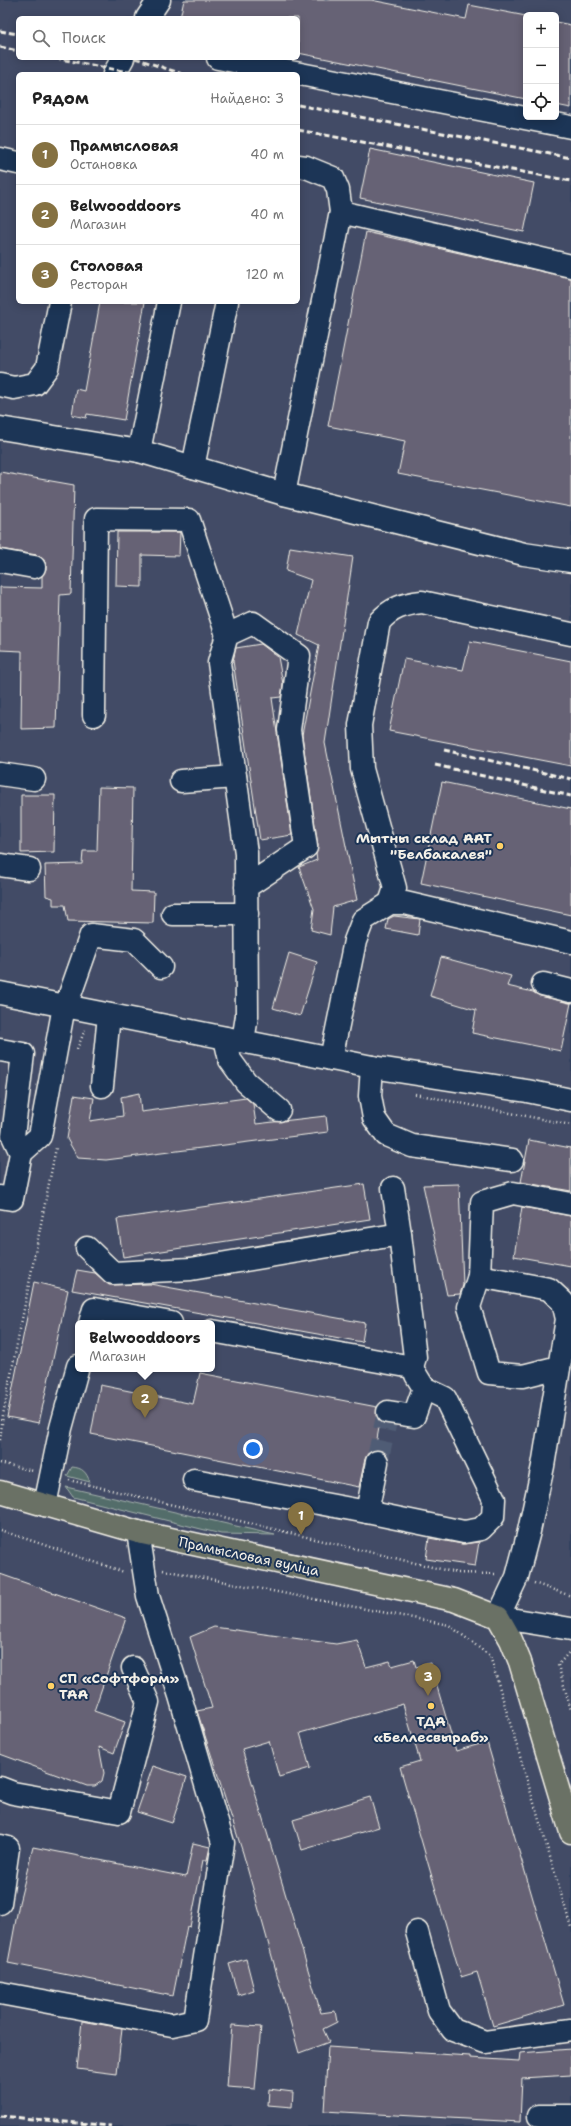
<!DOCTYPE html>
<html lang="ru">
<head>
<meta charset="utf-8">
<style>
  body { margin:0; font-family:"Shantell Sans",sans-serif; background:#f6f6f6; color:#222 }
  .controls { position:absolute; right:12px; top:12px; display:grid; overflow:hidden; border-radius:6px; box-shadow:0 2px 10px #0003 }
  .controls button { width:36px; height:36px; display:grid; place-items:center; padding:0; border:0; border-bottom:1px solid #e0e0e0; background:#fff; color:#222; font:20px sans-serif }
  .you { position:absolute; left:253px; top:1449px; width:14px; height:14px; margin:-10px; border:3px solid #fff; border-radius:50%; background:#1a73e8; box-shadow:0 0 0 6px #1a73e833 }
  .badge { display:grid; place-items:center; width:26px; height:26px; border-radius:50%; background:#857141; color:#fff; font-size:13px; font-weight:700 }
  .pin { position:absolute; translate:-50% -33px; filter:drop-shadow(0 1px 2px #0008) }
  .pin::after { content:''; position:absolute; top:21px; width:14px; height:12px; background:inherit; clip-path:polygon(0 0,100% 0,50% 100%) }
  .popup { position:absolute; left:75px; top:1320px; width:140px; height:52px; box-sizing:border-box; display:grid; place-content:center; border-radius:6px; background:#fff; filter:drop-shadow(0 1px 3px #0005); font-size:13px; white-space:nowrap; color:#767676 }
  .popup b { font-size:15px; color:#222 }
  .popup::after { content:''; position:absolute; left:50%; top:100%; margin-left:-8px; border:8px solid transparent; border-top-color:#fff }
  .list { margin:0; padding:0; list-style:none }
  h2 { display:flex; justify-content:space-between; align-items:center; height:52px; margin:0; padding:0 16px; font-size:17px }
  h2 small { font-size:13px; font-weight:400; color:#767676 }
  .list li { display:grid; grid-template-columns:26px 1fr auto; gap:12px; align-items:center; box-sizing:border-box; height:60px; padding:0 16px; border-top:1px solid #e0e0e0 }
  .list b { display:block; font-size:15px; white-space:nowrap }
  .list p { margin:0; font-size:13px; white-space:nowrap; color:#767676 }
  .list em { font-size:13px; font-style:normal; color:#767676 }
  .icon { flex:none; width:22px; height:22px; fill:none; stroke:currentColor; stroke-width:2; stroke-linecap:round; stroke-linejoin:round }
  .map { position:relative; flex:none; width:571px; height:2126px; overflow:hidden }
  .search { position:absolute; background:#fff; box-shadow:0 2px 10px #0003; left:16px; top:16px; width:284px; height:44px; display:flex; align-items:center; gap:10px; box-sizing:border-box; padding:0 14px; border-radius:6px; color:#767676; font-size:15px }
  .panel { position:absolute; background:#fff; box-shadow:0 2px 10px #0003; left:16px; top:72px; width:284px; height:232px; border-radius:6px }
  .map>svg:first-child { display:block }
</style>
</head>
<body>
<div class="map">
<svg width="571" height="2126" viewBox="0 0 571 2126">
  <rect width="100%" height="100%" fill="#334260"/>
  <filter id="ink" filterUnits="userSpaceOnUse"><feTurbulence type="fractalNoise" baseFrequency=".025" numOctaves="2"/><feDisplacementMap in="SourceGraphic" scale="8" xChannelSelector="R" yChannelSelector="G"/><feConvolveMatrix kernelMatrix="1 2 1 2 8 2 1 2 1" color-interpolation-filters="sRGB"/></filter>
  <g filter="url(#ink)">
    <path fill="#424c66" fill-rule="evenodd" d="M0 0H571V2126H0ZM526 15H556V117H526ZM18 18H298V58H18ZM18 74H298V302H18ZM78 1323H212V1369H78Z"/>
    <g fill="#526d6b" stroke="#a3afaa">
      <path d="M72 1467C83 1468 86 1472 90 1482L67 1476Z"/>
      <path d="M66 1487 275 1535 221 1534 73 1497Z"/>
    </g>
    <g fill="#666274" stroke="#f4f1e8">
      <path d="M184 0H371L466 19 469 5 526 16V99L298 53V18H180Z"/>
      <path d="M556 22 571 25V108L556 105Z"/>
      <path d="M370 149 534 183 524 232 360 198Z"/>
      <path d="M366 232 571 278V507L398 474 405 441 328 426Z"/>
      <path d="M100 302H145L124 420 87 414 86 418 72 415 76 389 84 391Z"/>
      <path d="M0 472 74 485 71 594 60 595 56 728 21 729 22 651 0 650V587L42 588V576L46 569V562L37 555 0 549Z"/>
      <path d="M117 532H180L179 556 142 555V587L116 586Z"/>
      <path d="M290 547 353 557 325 743 357 900 333 907 330 935 311 930 314 909 299 867 317 860 316 854 318 846 302 735 319 645 298 635 311 580 286 571Z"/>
      <path d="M470 641 571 661V766L389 731 404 659 463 670Z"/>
      <path d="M261 644 278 657 283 684 281 697 272 698 292 835 260 840 233 661 236 648Z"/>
      <path d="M442 782 571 809V915L421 883Z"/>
      <path d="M99 787 133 788 131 891 154 892 153 923 68 921 65 905H53V898L46 896 45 865 82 864 83 851H97Z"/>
      <path d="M21 795H55L54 852 21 853Z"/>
      <path d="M394 916 420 919 418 935 386 929 388 919Z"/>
      <path d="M289 953 317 962 300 1016 273 1008Z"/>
      <path d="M441 957 511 976 507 986 533 992 540 996 571 1003 561 1051 472 1033 476 1010 430 996Z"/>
      <path d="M139 1093 141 1112 246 1098 253 1104 256 1124 326 1116 328 1132 106 1160 78 1158 67 1139 74 1095 94 1098 90 1121 123 1116 121 1097Z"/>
      <path d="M529 1140 571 1148V1191L521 1182Z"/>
      <path d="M364 1184 370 1219 123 1257 117 1219Z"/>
      <path d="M459 1184 463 1285 460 1294 447 1295 423 1185Z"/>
      <path d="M522 1207 571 1216V1266L514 1256Z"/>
      <path d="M77 1270 95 1273 109 1285 150 1284 365 1323 362 1342 72 1290Z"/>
      <path d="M34 1282 68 1290 39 1423 7 1417Z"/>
      <path d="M200 1373 377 1407 376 1416 380 1422 375 1450 368 1453 365 1459 359 1487 91 1434 100 1385 193 1404Z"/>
      <path d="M429 1538 462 1544 479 1542 475 1566 426 1559Z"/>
      <path d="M0 1574 126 1618 94 1711 125 1722 114 1753 99 1747 104 1773 102 1781 95 1786H87L0 1754Z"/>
      <path d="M214 1627 336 1644 357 1640 366 1667 390 1661 392 1666 414 1660 416 1667 430 1663 456 1751 487 1742 564 2005 493 2026 477 1972 461 1977 400 1767 420 1761 403 1704 300 1733 310 1768 279 1777 269 1741 242 1749 321 2013 335 2011 337 2022 323 2029 329 2042 299 2053 243 1853 197 1711 212 1708 190 1637Z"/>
      <path d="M153 1766 187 1777 172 1823 137 1812Z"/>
      <path d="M370 1797 379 1827 302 1850 293 1820Z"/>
      <path d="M193 1843 210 1847 207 1860H203L190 1927 187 1926 173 1996 8 1963 19 1903 33 1847 186 1877Z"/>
      <path d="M246 1959 254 1990 238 1995 229 1964Z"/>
      <path d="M82 2021 122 2028 117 2074 77 2069Z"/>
      <path d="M232 2025 261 2027 255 2089 227 2087Z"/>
      <path d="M328 2047 470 2056V2058L519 2061 520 2053 571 2049V2075L522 2078 520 2122 324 2111Z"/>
      <path d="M269 2089 293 2092 292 2107 268 2105Z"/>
    </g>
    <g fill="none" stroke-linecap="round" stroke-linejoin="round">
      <path stroke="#505c74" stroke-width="22" stroke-dasharray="22 11" stroke-linecap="butt" d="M377 1462 388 1412"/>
      <g stroke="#f4f1e8" stroke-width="25">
        <g id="minor">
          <path d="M147 18 159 0"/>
          <path d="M218 58 571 127"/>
          <path d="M114 74 123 58"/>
          <path d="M0 159 18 163"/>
          <path d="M341 212 571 266"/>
          <path d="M0 385 14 388 35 384 47 368 60 302"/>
          <path d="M0 428 139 451 284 494 524 554 571 561"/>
          <path d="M139 451 169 302"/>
          <path d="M193 467 227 302"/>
          <path d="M284 494 341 212 338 190 333 178 306 167 298 166"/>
          <path d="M0 561 34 567"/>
          <path d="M94 715 96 519 189 520 227 635"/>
          <path d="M0 774 34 779"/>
          <path d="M181 781 235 777"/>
          <path d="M0 865 29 869"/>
          <path d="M390 903 395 888 362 769 360 725 379 622C391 608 404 604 422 602L571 634"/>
          <path d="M173 914H247"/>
          <path d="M543 984 571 991"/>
          <path d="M0 993 372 1067 527 1091 571 1100"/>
          <path d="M225 1038 230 1060 246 1082 279 1110"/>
          <path d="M243 1041 247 1016 246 853 219 663 227 635 253 623 299 656 289 730 306 847 246 887"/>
          <path d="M0 1050 23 1054 13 1136 21 1153 12 1199 0 1197"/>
          <path d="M331 1059 355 941 363 920 390 903H405L571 942"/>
          <path d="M372 1067 370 1096 374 1118 386 1135 412 1146 512 1160"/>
          <path d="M102 1086 109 1015"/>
          <path d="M21 1153 40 1136 62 1017 91 935 134 940 161 967"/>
          <path d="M393 1188 400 1234"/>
          <path d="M571 1204 513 1193 482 1202 479 1276 549 1289 563 1302 567 1319 543 1466 529 1531 517 1577 498 1617 571 1629"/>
          <path d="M87 1248 113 1273 191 1269 400 1234 415 1357 412 1367 212 1331"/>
          <path d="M479 1276 469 1307 489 1373 523 1376 559 1367"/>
          <path d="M90 1323 94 1309 171 1323"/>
          <path d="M388 1412 414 1416 424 1388 416 1375"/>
          <path d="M194 1480 367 1512 377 1462"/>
          <path d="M45 1505 61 1428 78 1366"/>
          <path d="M367 1512 464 1532 481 1529 493 1517 494 1499 445 1398 424 1388"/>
          <path d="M0 1788 13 1793 119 1812 148 1702 133 1668"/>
          <path d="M0 1846 8 1848 0 1903"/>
          <path d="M417 1932 439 2011 453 2030 485 2042 571 2030"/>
          <path d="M0 1993 172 2025 195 2020 223 1843 180 1696 148 1596 138 1532"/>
          <path d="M539 2116H571"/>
        </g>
      </g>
      <g stroke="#f4f1e8" stroke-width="25">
        <path id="major" d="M0 1492 138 1532 454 1600 498 1617 511 1640 520 1662 571 1832"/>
      </g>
      <g stroke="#f4f1e8" stroke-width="2.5" stroke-dasharray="1 3" stroke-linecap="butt">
        <path d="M77 1049 85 1030"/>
        <path d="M415 1094 571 1125"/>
        <path d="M0 1440 3 1415 56 1148"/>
        <path d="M0 1463 33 1471"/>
        <path d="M69 1480 457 1573 496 1574"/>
        <path d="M0 1530 124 1572"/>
        <path d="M163 1570 449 1625 490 1656 571 1927"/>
        <path d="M534 1583 571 1596"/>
        <path d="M571 1650 558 1665 571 1710"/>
      </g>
      <use href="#minor" stroke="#1d3557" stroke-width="22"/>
      <use href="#major" stroke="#6b7165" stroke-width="22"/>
      <g stroke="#f4f1e8" stroke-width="3" stroke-dasharray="6 3" stroke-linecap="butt">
        <path d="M0 31 18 34"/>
        <path d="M0 47 18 51"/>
        <path d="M55 58 138 74"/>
        <path d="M135 58 182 74"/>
        <path d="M298 105 571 158"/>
        <path d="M298 130 571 181"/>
        <path d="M444 750 571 779"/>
        <path d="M435 765 571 796"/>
        <path d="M0 2116 111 2126"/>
      </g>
    </g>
  </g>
  <g fill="#ffd166" stroke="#1d3557" stroke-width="1.5">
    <circle cx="500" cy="846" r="4"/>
    <circle cx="51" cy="1686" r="4"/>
    <circle cx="431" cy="1706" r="4"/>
  </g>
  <g text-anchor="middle" stroke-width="4" stroke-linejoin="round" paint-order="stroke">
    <g font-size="14" font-weight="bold" fill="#f4f1e8" stroke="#1d3557" text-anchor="end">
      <text x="492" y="843">Мытны склад ААТ<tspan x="492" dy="16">"Белбакалея"</tspan></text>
      <text x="59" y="1683" text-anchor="start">СП «Софтформ»<tspan x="59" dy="16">ТАА</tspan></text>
      <text x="431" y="1726" text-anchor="middle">ТДА<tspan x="431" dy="16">«Беллесвыраб»</tspan></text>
    </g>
    <g font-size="14" fill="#f4f1e8" stroke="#1d3557">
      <text transform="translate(249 1556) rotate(12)" y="5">Прамысловая вуліца</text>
    </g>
  </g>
</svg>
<div class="controls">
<button>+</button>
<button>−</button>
<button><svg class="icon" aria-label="locate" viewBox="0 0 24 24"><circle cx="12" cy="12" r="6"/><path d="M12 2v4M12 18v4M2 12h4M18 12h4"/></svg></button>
</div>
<div class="you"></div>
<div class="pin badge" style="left:301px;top:1535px">1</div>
<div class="pin badge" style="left:145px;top:1418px">2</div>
<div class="popup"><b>Belwooddoors</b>Магазин</div>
<div class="pin badge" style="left:428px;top:1696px">3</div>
<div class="search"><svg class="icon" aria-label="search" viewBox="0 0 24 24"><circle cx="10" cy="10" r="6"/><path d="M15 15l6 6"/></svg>Поиск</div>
<section class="panel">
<h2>Рядом<small>Найдено: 3</small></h2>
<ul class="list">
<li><span class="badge">1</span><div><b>Прамысловая</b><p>Остановка</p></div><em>40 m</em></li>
<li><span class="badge">2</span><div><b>Belwooddoors</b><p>Магазин</p></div><em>40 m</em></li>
<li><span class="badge">3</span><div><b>Столовая</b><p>Ресторан</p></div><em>120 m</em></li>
</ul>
</section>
</div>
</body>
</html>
